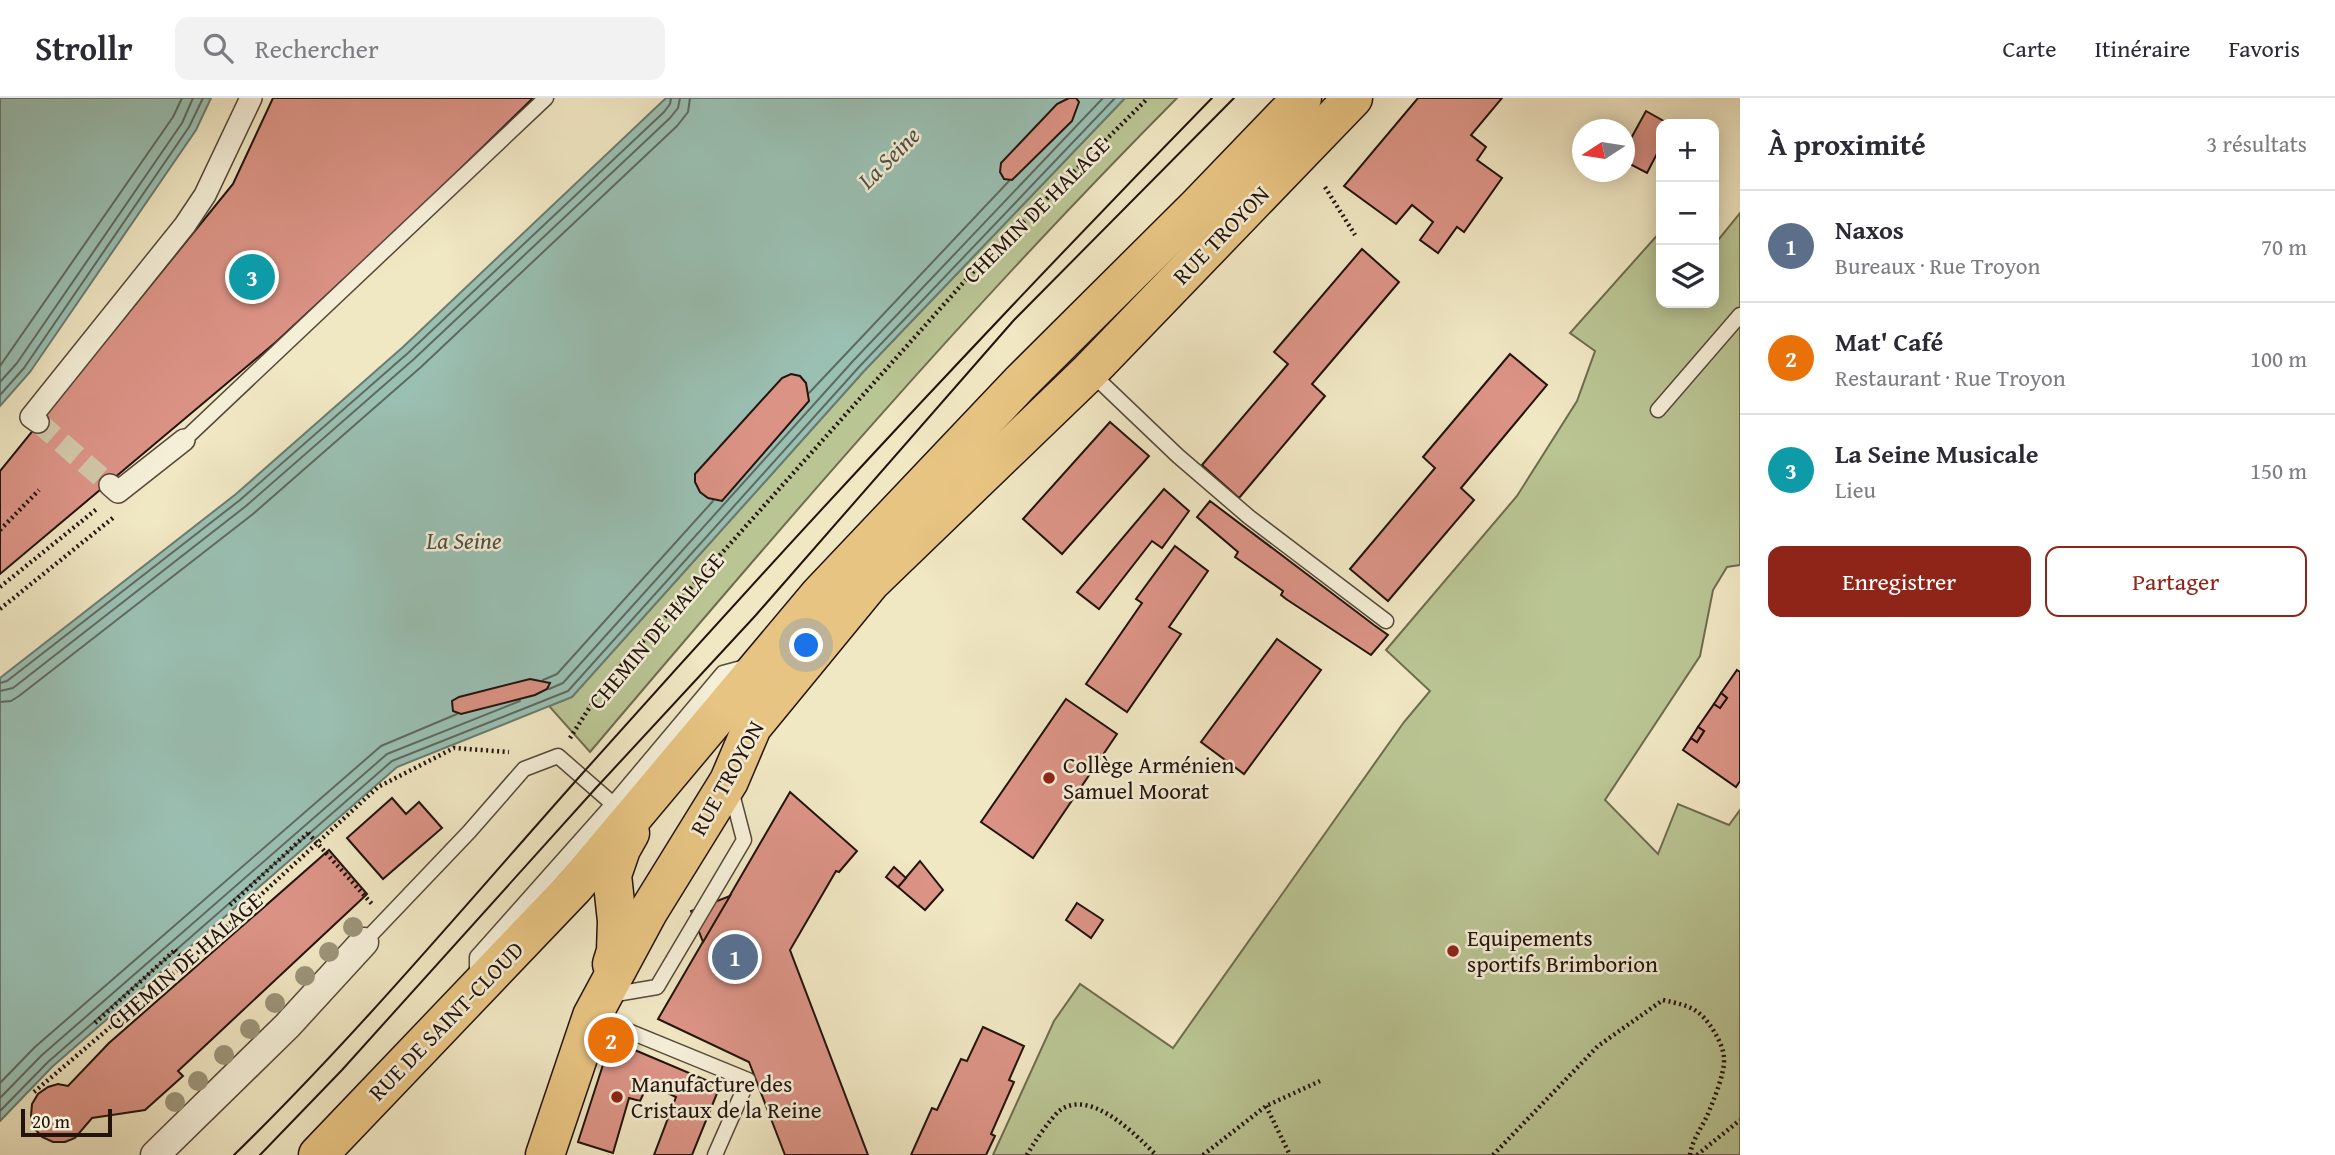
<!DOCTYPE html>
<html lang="fr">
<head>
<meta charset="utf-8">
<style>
  body { margin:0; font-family:"Gentium Book Plus",serif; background:#f2f2f3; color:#2b2b33 }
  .controls { position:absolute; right:21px; top:21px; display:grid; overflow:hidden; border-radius:14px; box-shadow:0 4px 18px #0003 }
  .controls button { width:63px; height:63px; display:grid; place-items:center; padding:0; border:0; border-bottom:2px solid #e1e1e2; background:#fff; color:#2b2b33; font:35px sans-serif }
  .compass { position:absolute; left:1572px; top:21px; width:63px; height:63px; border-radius:50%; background:#fff; box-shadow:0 4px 18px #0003; rotate:258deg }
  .scale { position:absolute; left:21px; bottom:18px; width:91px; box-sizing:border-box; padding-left:7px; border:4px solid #22130d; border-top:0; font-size:19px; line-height:24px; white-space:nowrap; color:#22130d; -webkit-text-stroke:5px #f5efd8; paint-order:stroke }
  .you { position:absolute; left:807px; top:548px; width:24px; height:24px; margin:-18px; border:5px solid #fff; border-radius:50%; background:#1a73e8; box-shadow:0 0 0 10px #1a73e833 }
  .badge { display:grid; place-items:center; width:46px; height:46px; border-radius:50%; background:#8f2418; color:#fff; font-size:23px; font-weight:700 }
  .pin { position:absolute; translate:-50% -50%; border:4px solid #fff; box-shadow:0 2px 7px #0006 }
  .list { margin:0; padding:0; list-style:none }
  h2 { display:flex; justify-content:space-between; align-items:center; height:91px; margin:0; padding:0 28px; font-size:30px }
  h2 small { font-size:23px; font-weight:400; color:#7c7c81 }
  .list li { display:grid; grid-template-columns:46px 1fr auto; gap:21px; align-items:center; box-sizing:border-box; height:112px; padding:0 28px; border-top:2px solid #e1e1e2 }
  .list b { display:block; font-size:26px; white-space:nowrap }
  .list p { margin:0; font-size:23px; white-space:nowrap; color:#7c7c81 }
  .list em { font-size:23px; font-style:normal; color:#7c7c81 }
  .actions { display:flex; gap:14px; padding:21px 28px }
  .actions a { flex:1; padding:16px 0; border:2px solid #8f2418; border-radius:14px; text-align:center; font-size:24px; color:#8f2418 }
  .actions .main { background:#8f2418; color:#fff }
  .icon { flex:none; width:38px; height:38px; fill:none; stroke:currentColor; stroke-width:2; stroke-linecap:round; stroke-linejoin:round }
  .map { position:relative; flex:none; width:1740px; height:1057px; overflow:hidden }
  header { display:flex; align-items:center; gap:42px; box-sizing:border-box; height:98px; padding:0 35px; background:#fff; border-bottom:2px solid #e1e1e2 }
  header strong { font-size:33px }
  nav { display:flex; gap:38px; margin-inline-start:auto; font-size:24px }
  .search { width:490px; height:63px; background:#f2f2f3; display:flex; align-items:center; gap:18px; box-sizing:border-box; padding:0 24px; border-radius:14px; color:#7c7c81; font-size:26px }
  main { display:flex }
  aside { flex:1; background:#fff }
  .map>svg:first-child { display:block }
</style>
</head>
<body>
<header>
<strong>Strollr</strong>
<div class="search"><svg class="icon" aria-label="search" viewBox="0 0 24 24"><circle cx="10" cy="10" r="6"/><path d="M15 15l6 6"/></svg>Rechercher</div>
<nav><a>Carte</a><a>Itinéraire</a><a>Favoris</a></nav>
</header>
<main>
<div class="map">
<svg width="1740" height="1057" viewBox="0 0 1740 1057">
  <rect width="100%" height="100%" fill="#f0e7c3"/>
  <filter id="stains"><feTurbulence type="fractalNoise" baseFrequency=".00286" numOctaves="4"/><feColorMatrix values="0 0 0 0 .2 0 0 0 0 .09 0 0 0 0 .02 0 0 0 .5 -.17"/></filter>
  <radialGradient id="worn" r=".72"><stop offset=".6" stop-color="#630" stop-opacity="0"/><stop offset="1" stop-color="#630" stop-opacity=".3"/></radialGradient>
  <g fill="#bac594" stroke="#6e6c50" stroke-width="2">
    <path d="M1125 0H1177C970 208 779 431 590 654L549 608 572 599 864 273Z"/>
    <path d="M1740 115V467L1727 469 1713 492 1700 558 1605 702 1658 756 1678 706 1729 727 1740 712V1057H993L1054 923 1080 886 1173 950 1404 624 1430 593 1386 552 1517 398 1577 303 1595 253 1570 235 1661 133V205H1714V147Z"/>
  </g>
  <g fill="#9ac0b3" stroke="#6a7b71" stroke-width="2">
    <path d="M0 0H211L196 32 30 274 0 308Z"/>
    <path d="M666 0H1125L864 273 572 599 397 669 52 969 0 1023V580L236 396 403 249Z"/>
  </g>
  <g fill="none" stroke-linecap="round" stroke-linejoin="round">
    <g stroke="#5e6a60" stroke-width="2">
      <path d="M0 268 173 19 182 0"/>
      <path d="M0 284 17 265 182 25 193 0"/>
      <path d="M809 295 1009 83"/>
      <path d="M0 297 24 270 189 29 203 0"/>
      <path d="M543 582 557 576 713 403"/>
      <path d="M0 585 7 583 240 402 408 255 664 14 670 6 671 0"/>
      <path d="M549 591 563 585 853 263 1103 0"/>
      <path d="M0 593 13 590 246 408 414 261 670 20 678 10 680 0"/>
      <path d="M0 604 11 603 19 598 253 416 421 269 677 28 688 14 690 0"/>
      <path d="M0 985 35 949 381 648 457 616"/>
      <path d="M0 1000 42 957 387 656 520 603"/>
      <path d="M0 1013 48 964 392 663 568 593 859 269 1115 0"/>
    </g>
  </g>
  <g fill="#db9385" stroke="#22130d" stroke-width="2">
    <path d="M273 0H533L416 114 276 244 0 476V373L233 86Z"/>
    <path d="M1069 0H1076L1079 4 1072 23 1012 82 1004 81 1000 74 1001 65 1057 6Z"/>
    <path d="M1418 0H1502L1471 37 1486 49 1477 62 1502 80 1464 134 1457 129 1438 155 1420 142 1433 124 1412 107 1396 126 1344 88Z"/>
    <path d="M1646 13 1669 26H1661V48L1647 75 1624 63V53Z"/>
    <path d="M1362 151 1399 184 1312 286 1325 298 1239 400 1202 367 1288 266 1274 254Z"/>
    <path d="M1510 256 1547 287 1461 390 1474 402 1388 503 1350 471 1435 370 1423 359Z"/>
    <path d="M791 276 800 278 806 285 809 303 722 403 708 400 700 394 695 384V376L782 280Z"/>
    <path d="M1110 324 1149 358 1062 456 1023 421Z"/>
    <path d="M1164 391 1189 413 1162 450 1152 443 1099 511 1077 494Z"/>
    <path d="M1210 403 1374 527 1388 537 1371 557 1286 501 1281 497 1283 493 1235 459 1238 454 1197 419Z"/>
    <path d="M1175 448 1208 473 1169 529 1181 536 1127 614 1086 586 1142 505 1136 501Z"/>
    <path d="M1277 541 1321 572 1244 676 1201 644Z"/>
    <path d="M1737 572 1740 574V683L1736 689 1683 652 1691 640 1697 644 1704 633 1698 629 1714 606 1720 610 1727 600 1721 595Z"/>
    <path d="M530 581 550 585 547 591 535 597 461 616 453 613 452 603 459 599Z"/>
    <path d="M1721 595 1727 600 1720 610 1714 606Z"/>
    <path d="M1066 601 1117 636 1033 760 981 724Z"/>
    <path d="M1698 629 1704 633 1697 644 1691 640Z"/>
    <path d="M790 694 857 753 839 774 836 773 790 852 868 1057H785L749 964 658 921Z"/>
    <path d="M392 700 406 716 419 704 442 730 383 781 347 740Z"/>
    <path d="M329 752 367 796 365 798 178 973 183 978 145 1012 92 1020 75 1040 65 1044H53L42 1039 34 1030 31 1018 32 1006 38 996 48 989 58 986 68 988 109 945Z"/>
    <path d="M920 763 943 792 925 812 898 789Z"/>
    <path d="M894 769 906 780 898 789 886 779Z"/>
    <path d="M730 798 703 844 691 813Z"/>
    <path d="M1077 805 1103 822 1091 840 1066 822Z"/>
    <path d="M983 929 1024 948 1009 982 1014 984 991 1036 995 1038 986 1057H911L932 1010 937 1012 961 961 967 963Z"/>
    <path d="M611 942 720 988 692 1057H654L676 999 648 986 640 1003 629 1000 613 1055 578 1044Z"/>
  </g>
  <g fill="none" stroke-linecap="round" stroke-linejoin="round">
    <path stroke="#d1c7a8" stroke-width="21" stroke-dasharray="21 10" stroke-linecap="butt" d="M38 324 110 387"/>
    <g stroke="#56483a" stroke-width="17">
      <g id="service">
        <path d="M1090 274 1178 358 1249 419 1386 523"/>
        <path d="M1658 312 1740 217"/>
        <path d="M184 342 546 0"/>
        <path d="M364 844 469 734 524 671 558 658 613 706"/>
        <path d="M477 881V859L613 706 723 575 749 568"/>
        <path d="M610 897 657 889 744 742 731 692"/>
        <path d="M594 919 748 982 715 1057"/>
      </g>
    </g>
    <g stroke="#56483a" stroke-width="24">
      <g id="pedestrian">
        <path d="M38 324 31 319 185 127 205 97 251 0"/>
        <path d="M110 387 118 394 184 342"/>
      </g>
    </g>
    <g stroke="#56483a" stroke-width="31">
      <path id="minor" d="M155 1057 287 928 364 844"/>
    </g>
    <g stroke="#22130d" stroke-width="41">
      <g id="primary">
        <path d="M612 866 616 853 617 823 612 777 621 751 630 735"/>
        <path d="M318 1057 574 789 820 496 1020 285 1198 108 1302 0"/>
        <path d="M545 1057 592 918 648 814 729 683 752 629 871 484 1089 274 1353 0"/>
      </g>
    </g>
    <g stroke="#22130d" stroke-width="4.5" stroke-dasharray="2 3.5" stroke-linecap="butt">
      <path d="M1325 89 1355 137"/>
      <path d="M0 432 39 392"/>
      <path d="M0 489 98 410"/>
      <path d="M0 511 114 419"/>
      <path d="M570 640 604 587 972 175 1148 0"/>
      <path d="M326 755 372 806"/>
      <path d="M230 807 308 735"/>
      <path d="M95 925 175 852"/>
      <path d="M34 994 202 851 378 689 454 650 509 654"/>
      <path d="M1266 1008 1290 1057"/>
      <path d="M1027 1057C1032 1047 1051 1020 1059 1013 1090 989 1136 1037 1156 1057"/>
      <path d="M1203 1057 1266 1008 1320 983"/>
      <path d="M1493 1057 1598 948 1663 902C1690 908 1700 910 1715 935 1719 942 1724 952 1724 961 1725 975 1713 1004 1707 1018 1701 1031 1692 1042 1690 1057"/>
      <path d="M1697 1057 1740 1022"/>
    </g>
    <use href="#service" stroke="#f5efd8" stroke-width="14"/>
    <use href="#pedestrian" stroke="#f5efd8" stroke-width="21"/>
    <use href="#minor" stroke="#f5efd8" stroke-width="28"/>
    <use href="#primary" stroke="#e8c482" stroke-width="38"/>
    <g stroke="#22130d" stroke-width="2">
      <path d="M234 1057C357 937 467 805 581 677 786 447 996 221 1212 0"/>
      <path d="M260 1057 342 972 595 691 756 517 1014 222 1234 0"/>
    </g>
    <g stroke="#22130d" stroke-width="4.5" stroke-dasharray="2 3.5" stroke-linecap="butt">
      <path d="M308 735 326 755"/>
      <path d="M175 852 193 871"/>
    </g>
  </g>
  <g fill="#9c9479">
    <circle cx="353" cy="829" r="10"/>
    <circle cx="329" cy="854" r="10"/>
    <circle cx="305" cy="878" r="10"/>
    <circle cx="275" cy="905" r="10"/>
    <circle cx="250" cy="931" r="10"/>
    <circle cx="224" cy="957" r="10"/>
    <circle cx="198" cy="983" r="10"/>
    <circle cx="175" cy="1004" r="10"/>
  </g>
  <g fill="#8f2418" stroke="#f5efd8" stroke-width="2.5">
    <circle cx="1049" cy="680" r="7"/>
    <circle cx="1453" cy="853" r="7"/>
    <circle cx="617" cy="999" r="7"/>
  </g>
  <g text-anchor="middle" stroke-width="5" stroke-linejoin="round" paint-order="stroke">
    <g font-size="23" fill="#22130d" stroke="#f5efd8">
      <text transform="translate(1036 112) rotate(-45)" y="8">CHEMIN DE HALAGE</text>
      <text transform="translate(1221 137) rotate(-46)" y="8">RUE TROYON</text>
      <text transform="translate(656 533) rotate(-50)" y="8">CHEMIN DE HALAGE</text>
      <text transform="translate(727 680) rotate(-61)" y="8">RUE TROYON</text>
      <text transform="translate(185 863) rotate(-41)" y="8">CHEMIN DE HALAGE</text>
      <text transform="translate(446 923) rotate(-46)" y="8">RUE DE SAINT-CLOUD</text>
    </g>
    <g font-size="23" fill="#22130d" stroke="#f5efd8" text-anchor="start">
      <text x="1063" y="675">Collège Arménien<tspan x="1063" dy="26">Samuel Moorat</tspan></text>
      <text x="1467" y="848">Equipements<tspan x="1467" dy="26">sportifs Brimborion</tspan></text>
      <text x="631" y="994">Manufacture des<tspan x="631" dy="26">Cristaux de la Reine</tspan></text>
    </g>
    <g font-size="24" font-style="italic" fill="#4c5047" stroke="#f5efd8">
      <text transform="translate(889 60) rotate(-45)" y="8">La Seine</text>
      <text x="464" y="451">La Seine</text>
    </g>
  </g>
  <rect width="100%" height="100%" filter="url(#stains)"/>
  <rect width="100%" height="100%" fill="url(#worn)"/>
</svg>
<div class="controls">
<button>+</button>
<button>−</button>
<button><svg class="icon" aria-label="layers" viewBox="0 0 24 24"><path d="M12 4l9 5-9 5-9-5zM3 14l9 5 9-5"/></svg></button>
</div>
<svg class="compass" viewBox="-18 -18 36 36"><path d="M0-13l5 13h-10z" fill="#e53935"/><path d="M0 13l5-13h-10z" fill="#7c7c81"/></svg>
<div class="scale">20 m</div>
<div class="you"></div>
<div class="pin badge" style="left:735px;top:859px;background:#5c6f8a">1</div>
<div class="pin badge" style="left:611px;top:942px;background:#e8710a">2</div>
<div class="pin badge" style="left:252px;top:179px;background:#0f9aa8">3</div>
</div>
<aside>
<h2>À proximité<small>3 résultats</small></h2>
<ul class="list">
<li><span class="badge" style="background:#5c6f8a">1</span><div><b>Naxos</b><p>Bureaux · Rue Troyon</p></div><em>70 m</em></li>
<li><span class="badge" style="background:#e8710a">2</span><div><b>Mat' Café</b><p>Restaurant · Rue Troyon</p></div><em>100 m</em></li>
<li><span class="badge" style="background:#0f9aa8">3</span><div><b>La Seine Musicale</b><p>Lieu</p></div><em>150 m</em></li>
</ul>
<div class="actions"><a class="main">Enregistrer</a><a>Partager</a></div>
</aside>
</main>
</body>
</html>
